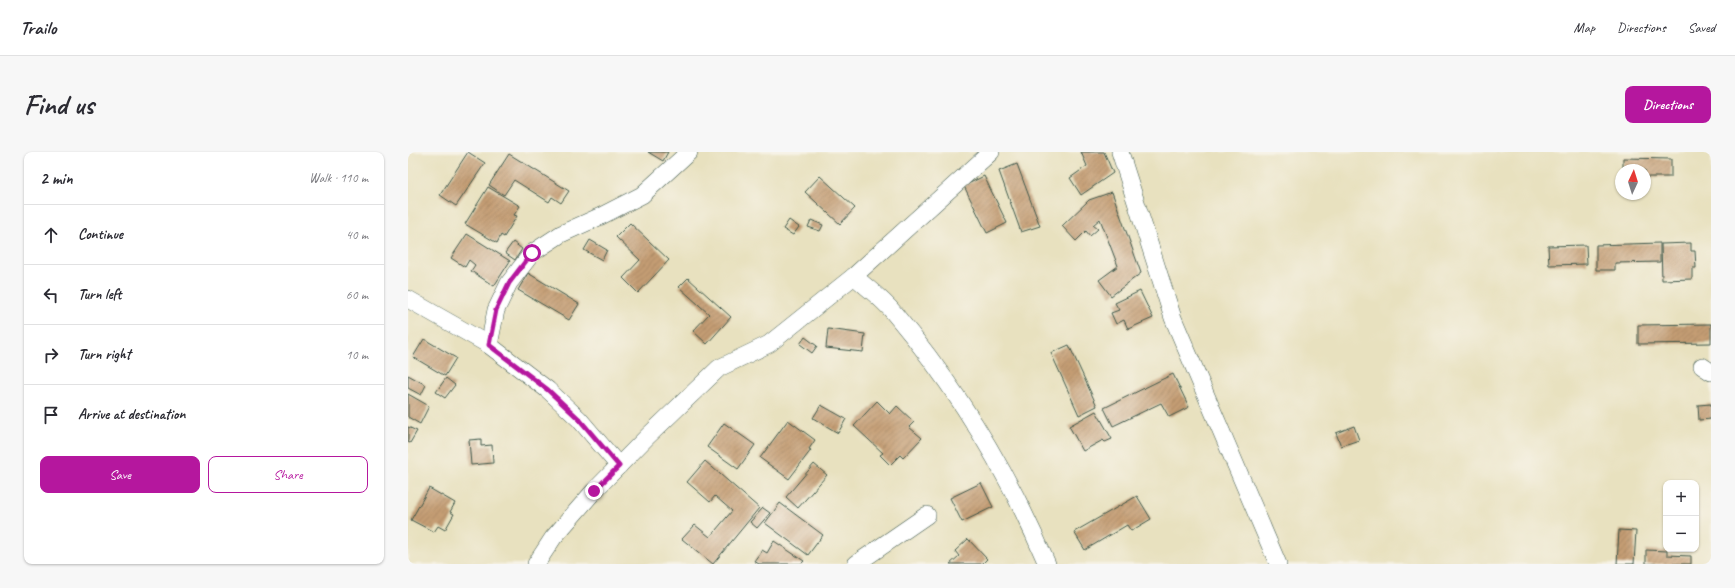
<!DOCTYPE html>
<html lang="en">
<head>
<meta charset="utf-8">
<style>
  body { margin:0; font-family:Caveat,sans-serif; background:#f7f7f7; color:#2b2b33 }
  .controls { position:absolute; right:12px; bottom:12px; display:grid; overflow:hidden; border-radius:8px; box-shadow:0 1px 3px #0004 }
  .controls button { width:36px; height:36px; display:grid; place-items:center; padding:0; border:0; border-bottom:1px solid #e1e1e2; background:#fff; color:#2b2b33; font:20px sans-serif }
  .compass { position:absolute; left:1207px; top:12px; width:36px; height:36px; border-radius:50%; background:#fff; box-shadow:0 1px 3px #0004; rotate:4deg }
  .stop { position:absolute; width:12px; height:12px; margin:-9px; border:3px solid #b5179e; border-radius:50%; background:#fff }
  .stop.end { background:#b5179e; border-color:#fff; box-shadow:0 1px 4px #0008 }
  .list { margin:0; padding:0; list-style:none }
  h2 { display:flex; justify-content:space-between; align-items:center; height:52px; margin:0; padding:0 16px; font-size:17px }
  h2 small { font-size:13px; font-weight:400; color:#7c7c81 }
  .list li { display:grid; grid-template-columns:26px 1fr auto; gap:12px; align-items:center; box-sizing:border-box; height:60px; padding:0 16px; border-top:1px solid #e1e1e2 }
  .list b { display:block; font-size:15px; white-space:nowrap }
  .list em { font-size:13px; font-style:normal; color:#7c7c81 }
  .actions { display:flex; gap:8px; padding:12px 16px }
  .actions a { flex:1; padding:9px 0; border:1px solid #b5179e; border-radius:8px; text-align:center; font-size:14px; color:#b5179e }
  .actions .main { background:#b5179e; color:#fff }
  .icon { flex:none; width:22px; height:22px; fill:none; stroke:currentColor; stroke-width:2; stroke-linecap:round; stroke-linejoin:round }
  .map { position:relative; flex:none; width:1303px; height:412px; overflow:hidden; border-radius:8px }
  header { display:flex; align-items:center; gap:24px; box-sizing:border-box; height:56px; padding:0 20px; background:#fff; border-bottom:1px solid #e1e1e2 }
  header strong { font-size:19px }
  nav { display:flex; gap:22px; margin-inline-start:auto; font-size:14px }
  .intro { display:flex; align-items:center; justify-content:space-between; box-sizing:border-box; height:96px; padding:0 24px }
  h1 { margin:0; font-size:28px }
  .button { padding:10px 18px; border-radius:8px; background:#b5179e; color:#fff; font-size:14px; font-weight:700 }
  main { display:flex; gap:24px; padding:0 24px }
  aside { flex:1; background:#fff; border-radius:8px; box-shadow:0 1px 3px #0004 }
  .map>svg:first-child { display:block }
</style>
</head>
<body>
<header>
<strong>Trailo</strong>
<nav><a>Map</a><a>Directions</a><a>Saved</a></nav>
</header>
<div class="intro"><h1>Find us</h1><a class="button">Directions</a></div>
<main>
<aside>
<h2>2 min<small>Walk · 110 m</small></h2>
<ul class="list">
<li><svg class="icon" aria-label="ahead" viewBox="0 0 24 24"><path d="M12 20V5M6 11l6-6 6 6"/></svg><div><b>Continue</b></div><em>40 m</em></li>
<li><svg class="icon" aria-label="left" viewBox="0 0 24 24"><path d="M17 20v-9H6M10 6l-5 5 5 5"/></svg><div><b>Turn left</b></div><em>60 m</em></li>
<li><svg class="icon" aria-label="right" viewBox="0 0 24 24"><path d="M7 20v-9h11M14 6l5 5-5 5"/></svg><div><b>Turn right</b></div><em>10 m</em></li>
<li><svg class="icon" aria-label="arrive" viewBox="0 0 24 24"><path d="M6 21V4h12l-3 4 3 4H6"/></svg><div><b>Arrive at destination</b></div></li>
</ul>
<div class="actions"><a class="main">Save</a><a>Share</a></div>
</aside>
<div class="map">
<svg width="1303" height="412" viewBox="0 0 1303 412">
  <defs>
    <pattern id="building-hatch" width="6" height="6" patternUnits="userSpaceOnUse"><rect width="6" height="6" fill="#c49d73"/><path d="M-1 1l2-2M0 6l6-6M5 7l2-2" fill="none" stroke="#9f815f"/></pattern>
  </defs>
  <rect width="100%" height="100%" fill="#f7f3e8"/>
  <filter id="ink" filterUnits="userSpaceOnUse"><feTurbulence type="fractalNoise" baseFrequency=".025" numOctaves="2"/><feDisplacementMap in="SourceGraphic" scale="8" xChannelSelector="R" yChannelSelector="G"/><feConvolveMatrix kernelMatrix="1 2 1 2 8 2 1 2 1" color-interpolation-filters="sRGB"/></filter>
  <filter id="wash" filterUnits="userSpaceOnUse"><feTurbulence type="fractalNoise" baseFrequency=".012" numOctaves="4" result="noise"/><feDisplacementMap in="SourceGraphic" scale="16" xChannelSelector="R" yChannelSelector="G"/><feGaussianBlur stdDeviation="0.9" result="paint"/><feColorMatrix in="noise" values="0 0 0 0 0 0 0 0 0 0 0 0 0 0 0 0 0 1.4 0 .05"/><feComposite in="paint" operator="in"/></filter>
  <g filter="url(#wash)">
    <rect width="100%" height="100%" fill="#e8e1bf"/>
    <g id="blocks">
      <g fill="url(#building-hatch)">
        <path d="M60 0 77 11 48 54 32 43Z"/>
        <path d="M240 0H260L255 9Z"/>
        <path d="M673 0H696L705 21 673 43 662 26 679 14Z"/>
        <path d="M101 2 161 39 153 51 144 45 141 50 106 28 96 43 81 33Z"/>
        <path d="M1215 6 1263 7V25H1237V18H1215Z"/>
        <path d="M609 12 632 74 613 80 591 19Z"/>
        <path d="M412 24 447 56 432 72 397 40Z"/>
        <path d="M576 24 599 71 579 81 556 34Z"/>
        <path d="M80 35 112 54 106 63 109 64 96 85 93 83 89 91 57 72Z"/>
        <path d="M704 40 733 121 703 144 691 128 710 114 692 67 685 73 690 77 682 84 678 79 668 89 654 74 681 48Z"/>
        <path d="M381 68 391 75 385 83 375 77Z"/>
        <path d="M403 68 415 73 412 79 400 75Z"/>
        <path d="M222 71 261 108 230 141 215 126 232 108 208 85Z"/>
        <path d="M59 82 102 109 86 134 63 119 67 113 61 108 57 115 43 106Z"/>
        <path d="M182 88 199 98 194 108 176 98Z"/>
        <path d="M105 90 114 97 107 108 97 101Z"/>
        <path d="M1252 91V110L1207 111V118H1188V93Z"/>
        <path d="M1283 91V99H1287L1288 116H1284V127L1254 128 1253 92Z"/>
        <path d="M1178 93 1179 112 1141 113 1140 94Z"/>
        <path d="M120 121 171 152 161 168 110 138Z"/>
        <path d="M280 126 323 165 299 192 285 179 301 162 271 135Z"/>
        <path d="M732 139 745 166 720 177 716 168 708 172 703 161 711 158 707 151Z"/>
        <path d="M1303 172V191L1230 192V173Z"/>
        <path d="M420 177 457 182 455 200 418 196Z"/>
        <path d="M397 185 409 194 404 201 392 192Z"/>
        <path d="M16 187 48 206 37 224 5 205Z"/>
        <path d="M661 193 689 254 671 263 643 201Z"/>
        <path d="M765 222 781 255 761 265 753 251 705 274 696 256Z"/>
        <path d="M0 223 18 233 13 243 0 236Z"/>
        <path d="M38 226 47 233 37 246 28 240Z"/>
        <path d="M0 242 21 254 12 272 0 265Z"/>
        <path d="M469 249 482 262 489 254 506 270 501 275 514 286 495 306 492 303 482 313 472 303 475 301 446 274Z"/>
        <path d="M1303 252V267L1291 268 1290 253Z"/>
        <path d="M413 253 438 267 430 281 405 266Z"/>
        <path d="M688 259 704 287 697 290 695 288 675 299 661 274Z"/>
        <path d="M380 268 407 288 401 297 403 298 381 327 352 306Z"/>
        <path d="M316 271 347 293 330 317 299 295Z"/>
        <path d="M946 274 951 288 933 294 928 281Z"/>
        <path d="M0 275 9 279 2 291 0 290Z"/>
        <path d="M73 287V294L84 293 85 311 63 313 61 288Z"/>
        <path d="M297 309 351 356 305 412 274 387 287 373 302 385 324 359 307 344 302 350 279 330Z"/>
        <path d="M406 312 419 323 390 356 378 345Z"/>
        <path d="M573 331 585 355 554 370 542 346Z"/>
        <path d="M21 336 47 351 42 360 46 362 37 378 30 374 26 380 3 368Z"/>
        <path d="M729 344 743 367 723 379 719 373 677 398 666 380Z"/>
        <path d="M372 351 415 383 400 403 357 371Z"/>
        <path d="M355 356 362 361 349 376 342 370Z"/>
        <path d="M1211 378 1228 379 1226 412H1209Z"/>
        <path d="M560 387 579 407 574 412H542L551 404 547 399Z"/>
        <path d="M366 389 396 409 393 412H351L346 409 354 398 359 401Z"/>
        <path d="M1238 398 1259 399V403L1283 404V412H1238Z"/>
      </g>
    </g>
  </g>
  <g filter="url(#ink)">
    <use href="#blocks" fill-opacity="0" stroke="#3d5649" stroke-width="1"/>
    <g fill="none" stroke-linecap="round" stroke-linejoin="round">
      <g stroke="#3d5649" stroke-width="18">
        <g id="minor">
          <path d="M712 0 765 166 870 412"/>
          <path d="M446 124C459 136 475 147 486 161 549 236 601 322 639 412"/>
          <path d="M0 147 81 193 140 238 171 267 211 314"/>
          <path d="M81 193 88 158 101 131 124 101 153 82 193 64 234 43 281 0"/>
          <path d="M1294 214 1303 220"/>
          <path d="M128 412 145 386 186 339 240 284 311 216 361 192 446 124 583 0"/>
          <path d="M448 412 519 363"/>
        </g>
      </g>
      <use href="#minor" stroke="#fff" stroke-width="17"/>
    </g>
  </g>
  <g fill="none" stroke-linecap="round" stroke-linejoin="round" filter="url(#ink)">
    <path stroke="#b5179e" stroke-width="5" d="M124 101 101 131 88 158 81 193 140 238 171 267 211 314 186 339"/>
  </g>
</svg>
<div class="controls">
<button>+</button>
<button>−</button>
</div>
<svg class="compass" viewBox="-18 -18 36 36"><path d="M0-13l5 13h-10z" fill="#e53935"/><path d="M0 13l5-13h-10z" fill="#7c7c81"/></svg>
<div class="stop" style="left:124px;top:101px"></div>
<div class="stop end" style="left:186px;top:339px"></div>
</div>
</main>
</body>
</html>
